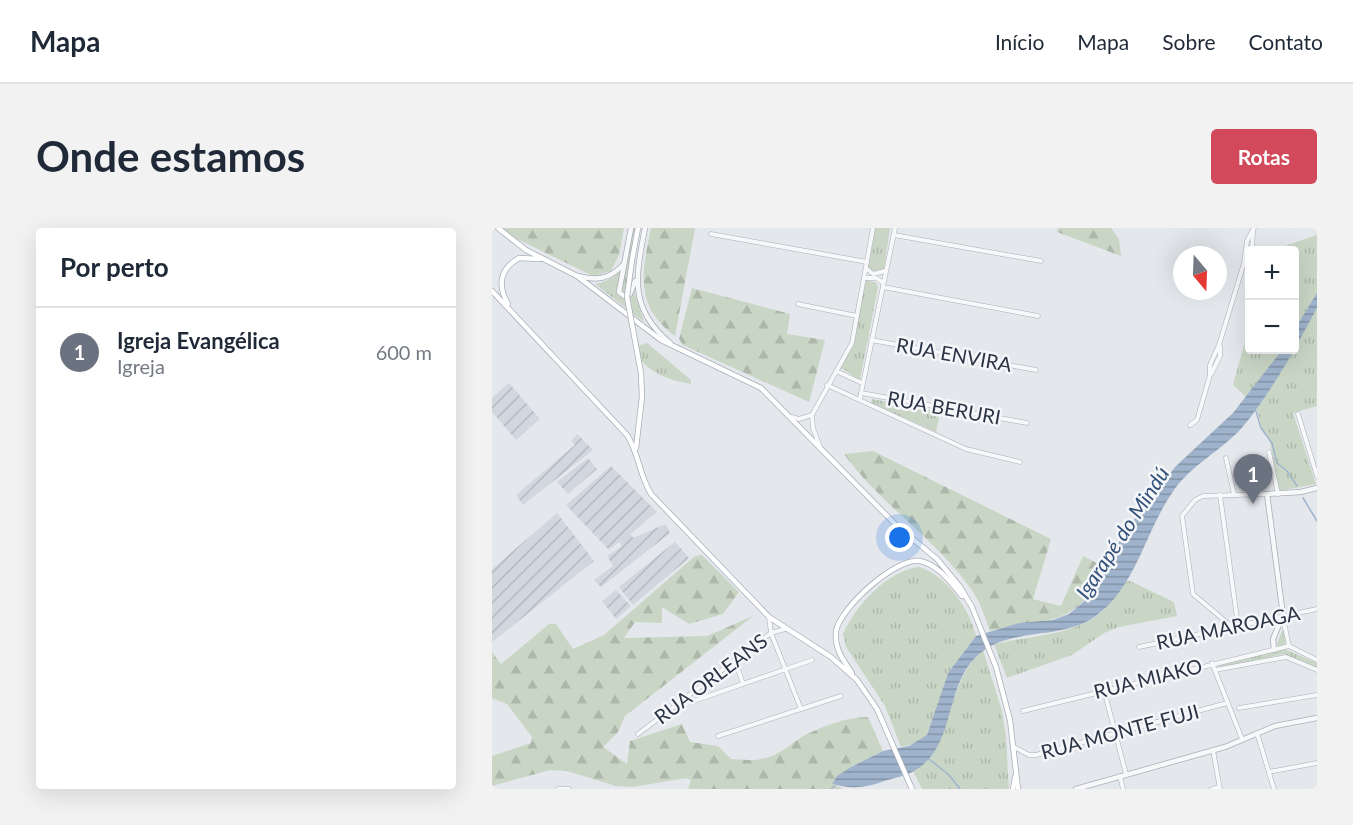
<!DOCTYPE html>
<html lang="pt">
<head>
<meta charset="utf-8">
<style>
  body { margin:0; font-family:Lato,sans-serif; background:#f2f2f3; color:#1f2937 }
  .controls { position:absolute; right:18px; top:18px; display:grid; overflow:hidden; border-radius:6px; box-shadow:0 6px 24px #0002 }
  .controls button { width:54px; height:54px; display:grid; place-items:center; padding:0; border:0; border-bottom:2px solid #e0e1e3; background:#fff; color:#1f2937; font:30px sans-serif }
  .compass { position:absolute; left:681px; top:18px; width:54px; height:54px; border-radius:50%; background:#fff; box-shadow:0 6px 24px #0002; rotate:161deg }
  .you { position:absolute; left:408px; top:310px; width:21px; height:21px; margin:-15px; border:4px solid #fff; border-radius:50%; background:#1a73e8; box-shadow:0 0 0 9px #1a73e833 }
  .badge { display:grid; place-items:center; width:39px; height:39px; border-radius:50%; background:#d1495b; color:#fff; font-size:20px; font-weight:700 }
  .pin { position:absolute; translate:-50% -50px; filter:drop-shadow(0 2px 3px #0008) }
  .pin::after { content:''; position:absolute; top:32px; width:21px; height:18px; background:inherit; clip-path:polygon(0 0,100% 0,50% 100%) }
  .list { margin:0; padding:0; list-style:none }
  h2 { display:flex; justify-content:space-between; align-items:center; height:78px; margin:0; padding:0 24px; font-size:26px }
  h2 small { font-size:20px; font-weight:400; color:#747a83 }
  .list li { display:grid; grid-template-columns:39px 1fr auto; gap:18px; align-items:center; box-sizing:border-box; height:90px; padding:0 24px; border-top:2px solid #e0e1e3 }
  .list b { display:block; font-size:22px; white-space:nowrap }
  .list p { margin:0; font-size:20px; white-space:nowrap; color:#747a83 }
  .list em { font-size:20px; font-style:normal; color:#747a83 }
  .map { position:relative; flex:none; width:825px; height:561px; overflow:hidden; border-radius:6px }
  header { display:flex; align-items:center; gap:36px; box-sizing:border-box; height:84px; padding:0 30px; background:#fff; border-bottom:2px solid #e0e1e3 }
  header strong { font-size:28px }
  nav { display:flex; gap:33px; margin-inline-start:auto; font-size:21px }
  .intro { display:flex; align-items:center; justify-content:space-between; box-sizing:border-box; height:144px; padding:0 36px }
  h1 { margin:0; font-size:42px }
  .button { padding:15px 27px; border-radius:6px; background:#d1495b; color:#fff; font-size:21px; font-weight:700 }
  main { display:flex; gap:36px; padding:0 36px }
  aside { flex:1; background:#fff; border-radius:6px; box-shadow:0 6px 24px #0002 }
  .map>svg:first-child { display:block }
</style>
</head>
<body>
<header>
<strong>Mapa</strong>
<nav><a>Início</a><a>Mapa</a><a>Sobre</a><a>Contato</a></nav>
</header>
<div class="intro"><h1>Onde estamos</h1><a class="button">Rotas</a></div>
<main>
<aside>
<h2>Por perto<small></small></h2>
<ul class="list">
<li><span class="badge" style="background:#6b7280">1</span><div><b>Igreja Evangélica</b><p>Igreja</p></div><em>600 m</em></li>
</ul>
</aside>
<div class="map">
<svg width="825" height="561" viewBox="0 0 825 561">
  <defs>
    <pattern id="industrial-furrows" width="10" height="10" patternUnits="userSpaceOnUse" patternTransform="scale(1.5)"><rect width="10" height="10" fill="#d2d6de"/><path d="M-1 1l2-2M0 10L10 0M9 11l2-2" fill="none" stroke="#b4b8c0"/></pattern>
    <pattern id="grass-tufts" width="24" height="20" patternUnits="userSpaceOnUse" patternTransform="scale(1.5)"><rect width="24" height="20" fill="#c9d6c5"/><path d="M3 7l-1-3M5 7V3M7 7l1-3M15 17l-1-3M17 17v-4M19 17l1-3" fill="none" stroke="#adb8ab"/></pattern>
    <pattern id="forest-firs" width="22" height="20" patternUnits="userSpaceOnUse" patternTransform="scale(1.5)"><rect width="22" height="20" fill="#c9d6c5"/><path d="M5 1l3.5 6h-7zM16 11l3.5 6h-7z" fill="#adb8ab"/></pattern>
    <pattern id="water-rules" width="6" height="5" patternUnits="userSpaceOnUse" patternTransform="scale(1.5)"><rect width="6" height="5" fill="#9fb4cc"/><path d="M0 2.5h6" fill="none" stroke="#8293a7"/></pattern>
  </defs>
  <rect width="100%" height="100%" fill="#e4e7ec"/>
  <g fill="url(#industrial-furrows)">
    <path d="M17 155 48 191 24 212 0 184V170Z"/>
    <path d="M85 206 101 222 31 277 24 267 83 217 79 213Z"/>
    <path d="M96 230 105 241 76 266 65 254Z"/>
    <path d="M119 238 165 284 136 308 139 306 141 310 174 296 178 305 109 359 102 352 121 338 115 328 130 318 127 314 117 322 74 277Z"/>
    <path d="M65 285 102 333 0 414V341Z"/>
    <path d="M183 314 197 330 141 377 127 359Z"/>
    <path d="M124 362 139 378 124 391 110 373Z"/>
  </g>
  <g fill="url(#grass-tufts)">
    <path d="M140 0H148L139 53 152 94 103 56C134 51 134 26 140 0Z"/>
    <path d="M383 0H398L392 41 386 45 378 42 376 38Z"/>
    <path d="M825 7V178L801 185 824 256 787 263 778 214 770 200 764 178 741 157 757 99 758 122H802V22H781Z"/>
    <path d="M374 52 384 55 386 59 368 152 349 140 360 118Z"/>
    <path d="M155 115 199 152V156C178 153 152 143 143 123L148 117Z"/>
    <path d="M380 171 448 184 444 204 379 175Z"/>
    <path d="M427 339C454 347 478 381 484 408L456 445 435 507 429 514 409 519 393 478 354 419 351 406C364 377 395 343 427 339Z"/>
    <path d="M634 353H638L682 374 685 388 627 399 612 405 580 427 515 450 502 416C532 409 578 407 603 389 616 380 625 366 634 353Z"/>
    <path d="M792 398 795 412 790 420 825 435V440L792 426 728 440 727 436 786 423 788 420 785 416Z"/>
    <path d="M491 422 510 483 514 510 517 561H430L421 543C467 509 451 457 491 422Z"/>
  </g>
  <g fill="url(#forest-firs)">
    <path d="M11 0H132L127 27 119 43 101 48 21 9Z"/>
    <path d="M159 0H203L183 108C142 78 150 44 159 0Z"/>
    <path d="M566 0H619L627 11 629 28 565 4Z"/>
    <path d="M200 60 298 86 295 106 333 112 317 174 191 117 187 111Z"/>
    <path d="M381 223 559 311 541 371 569 378 591 328 611 338 613 343C578 404 557 387 498 403 493 389 488 373 479 361 443 310 388 276 352 226Z"/>
    <path d="M210 327 247 364 231 386 197 396 170 379V395L143 394 132 410 215 408 261 388 133 488 126 504 111 519 135 536 138 513 190 496 198 514 226 518 239 531C252 532 265 533 277 529 290 525 301 514 313 507 332 498 355 489 376 489L391 523 359 539 341 556 351 561H196L199 552 194 550 141 559 124 558 75 543 58 542 0 558V528L39 515 40 509 15 476 0 470V424L9 436 57 396H64L81 421 112 407 203 328Z"/>
  </g>
  <g fill="url(#water-rules)">
    <path d="M825 65V80L803 120V101Z"/>
    <path d="M790 122H802C789 145 764 185 746 204 724 226 698 238 680 265 653 304 643 362 601 390 566 413 513 398 483 430 452 461 464 519 422 543 414 548 402 550 392 553 375 560 358 561 340 556L345 548 359 539 391 523 417 518 435 507 456 445 484 408 527 395 561 392 577 386 589 376 600 365 628 312 644 289 684 238 741 185Z"/>
  </g>
  <g fill="none" stroke-linecap="round" stroke-linejoin="round">
    <g stroke="#9fb4cc" stroke-width="1.5">
      <path d="M763 180 769 200 780 215 785 235 795 243 805 258"/>
      <path d="M811 270 825 293"/>
      <path d="M437 531 457 547 468 561"/>
      <path d="M339 561 343 558"/>
    </g>
    <g stroke="#a9aeb7" stroke-width="5">
      <g id="minor">
        <path d="M219 6 375 34"/>
        <path d="M402 7 549 33"/>
        <path d="M760 22 761 4"/>
        <path d="M375 41 381 46 393 43"/>
        <path d="M373 50H384L390 54"/>
        <path d="M391 59 546 88"/>
        <path d="M306 76 365 88"/>
        <path d="M379 112 544 142"/>
        <path d="M344 143 370 155"/>
        <path d="M719 146 728 128V118"/>
        <path d="M335 157 474 221 528 234"/>
        <path d="M369 165 535 195"/>
        <path d="M368 170 403 0"/>
        <path d="M806 186 825 248"/>
        <path d="M300 189 307 191 320 187"/>
        <path d="M698 197 705 192 718 147V137L727 117 752 35 755 13 762 0"/>
        <path d="M328 219 321 200 320 187 360 115 381 0"/>
        <path d="M777 224 786 266"/>
        <path d="M734 230 742 266"/>
        <path d="M728 267 746 397"/>
        <path d="M277 389 279 405 309 481"/>
        <path d="M791 390 797 418"/>
        <path d="M739 398 701 366 690 288 703 272 711 268 775 266"/>
        <path d="M647 419 825 381"/>
        <path d="M243 432 251 456"/>
        <path d="M720 435 750 511"/>
        <path d="M723 442 794 429 825 442"/>
        <path d="M612 462 634 546"/>
        <path d="M185 479 320 432"/>
        <path d="M747 480 825 467"/>
        <path d="M531 483 797 418 825 432"/>
        <path d="M765 505 782 561"/>
        <path d="M146 506 279 405 293 401"/>
        <path d="M226 508 349 468"/>
        <path d="M522 519 537 527H544L735 475"/>
        <path d="M721 522 728 561"/>
        <path d="M777 544 825 535"/>
        <path d="M628 548 631 561"/>
        <path d="M66 561H77"/>
        <path d="M720 561 727 559"/>
      </g>
    </g>
    <g stroke="#a9aeb7" stroke-width="6">
      <g id="tertiary">
        <path d="M139 0 127 64 132 68 138 66 143 53"/>
        <path d="M153 0C144 48 136 80 178 115"/>
        <path d="M86 48C105 53 118 51 132 36"/>
        <path d="M782 422 781 411 791 387 775 266 809 264 825 260"/>
        <path d="M584 561 733 519 783 498 825 490"/>
      </g>
    </g>
    <g stroke="#a9aeb7" stroke-width="6">
      <g id="secondary">
        <path d="M6 0 34 22 85 48 169 112 269 160 405 298 445 331 468 359 480 379 504 439 518 492 526 561"/>
        <path d="M140 32 146 0"/>
        <path d="M0 63 135 207C147 225 147 247 159 266L277 389 339 429 365 452 385 481 420 561"/>
        <path d="M16 76C5 57 8 41 27 30L48 31"/>
        <path d="M144 220 150 169"/>
        <path d="M360 445C351 432 342 420 344 403 348 380 404 329 428 333 447 337 459 355 470 368"/>
        <path d="M521 561 523 549"/>
      </g>
    </g>
    <use href="#minor" stroke="#f7f8fa" stroke-width="4"/>
    <use href="#tertiary" stroke="#f7f8fa" stroke-width="4.5"/>
    <use href="#secondary" stroke="#fff" stroke-width="4.5"/>
    <g stroke="#a9aeb7" stroke-width="6" stroke-linecap="butt">
      <path id="secondary-bridge" d="M140 32 135 69 149 145 150 169"/>
    </g>
    <use href="#secondary-bridge" stroke="#fff" stroke-width="4.5"/>
  </g>
  <g text-anchor="middle" stroke-width="5" stroke-linejoin="round" paint-order="stroke">
    <g font-size="20" fill="#2b3445" stroke="#f4f6f9">
      <text transform="translate(462 127) rotate(10)" y="7">RUA ENVIRA</text>
      <text transform="translate(452 180) rotate(10)" y="7">RUA BERURI</text>
      <text transform="translate(736 400) rotate(-12)" y="7">RUA MAROAGA</text>
      <text transform="translate(219 451) rotate(-37)" y="7">RUA ORLEANS</text>
      <text transform="translate(656 451) rotate(-14)" y="7">RUA MIAKO</text>
      <text transform="translate(628 504) rotate(-15)" y="7">RUA MONTE FUJI</text>
    </g>
    <g font-size="21" font-style="italic" fill="#34527a" stroke="#f4f6f9">
      <text transform="translate(631 305) rotate(-57)" y="7">Igarapé do Mindú</text>
    </g>
  </g>
</svg>
<div class="controls">
<button>+</button>
<button>−</button>
</div>
<svg class="compass" viewBox="-18 -18 36 36"><path d="M0-13l5 13h-10z" fill="#e53935"/><path d="M0 13l5-13h-10z" fill="#747a83"/></svg>
<div class="you"></div>
<div class="pin badge" style="left:761px;top:276px;background:#6b7280">1</div>
</div>
</main>
</body>
</html>
